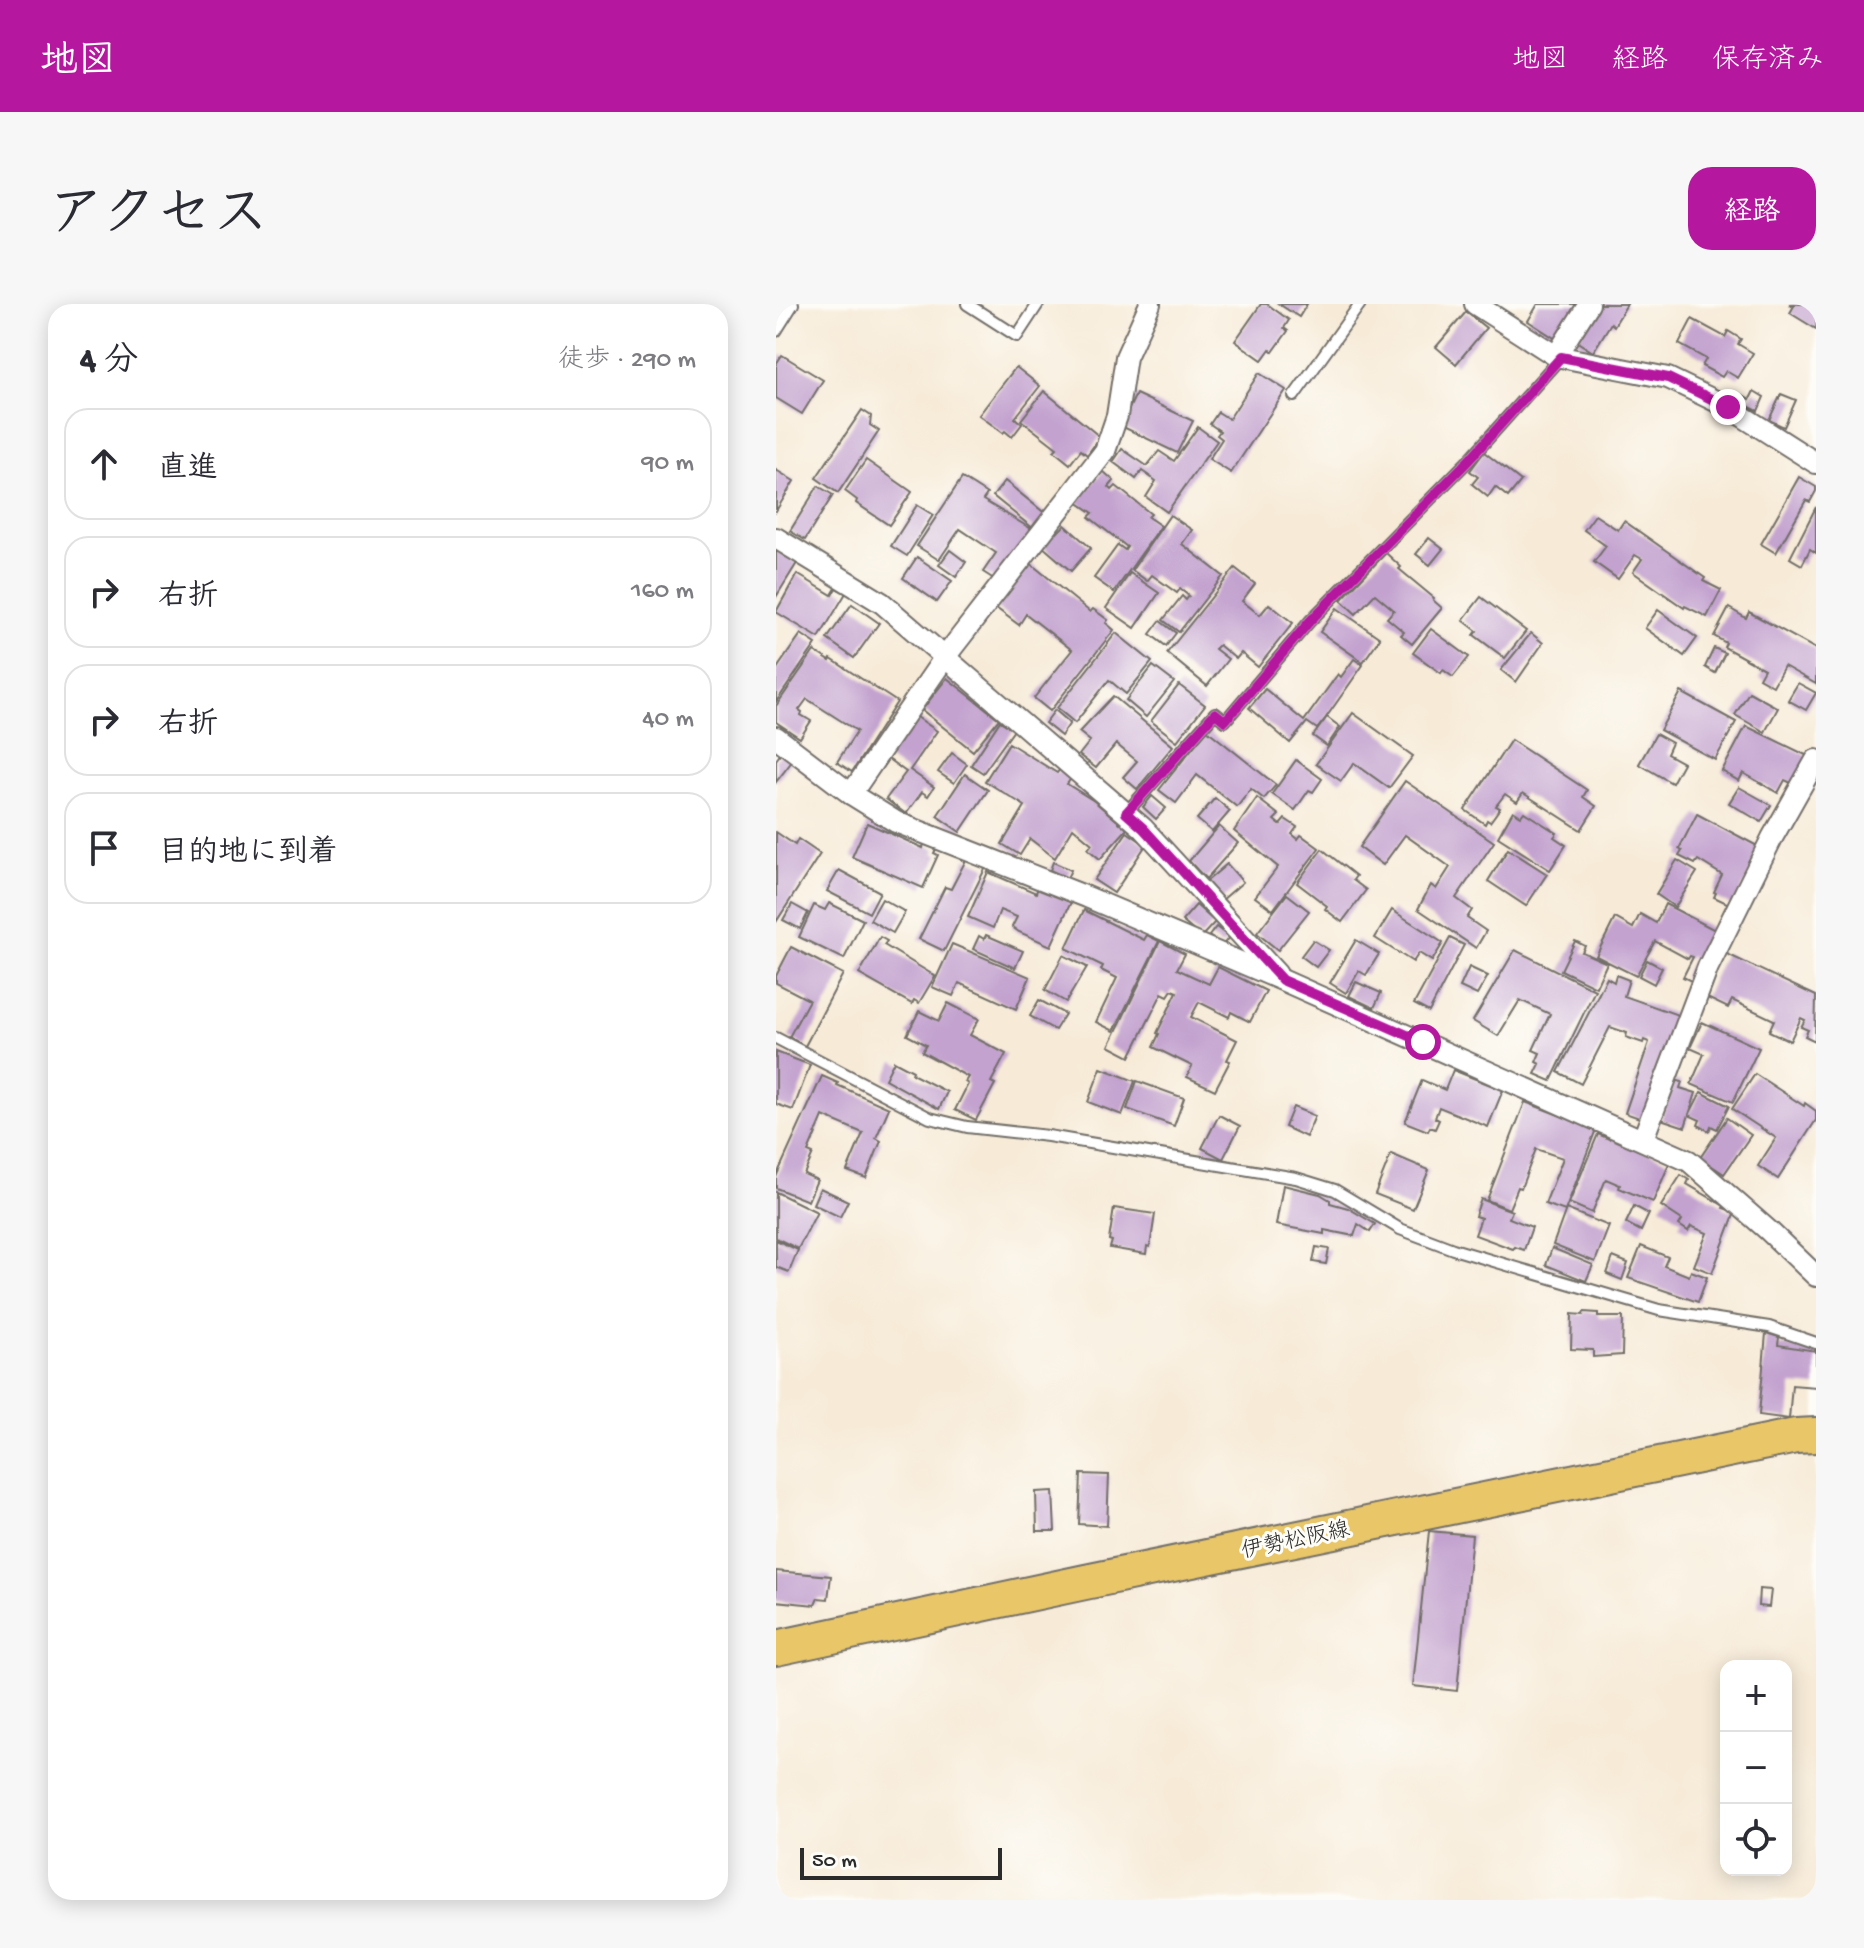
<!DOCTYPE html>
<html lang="ja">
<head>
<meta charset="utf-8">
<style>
  body { margin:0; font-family:"Gochi Hand","Klee One",sans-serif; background:#f7f7f7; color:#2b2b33 }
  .controls { position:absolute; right:24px; bottom:24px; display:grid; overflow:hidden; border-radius:16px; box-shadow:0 4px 20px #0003 }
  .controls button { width:72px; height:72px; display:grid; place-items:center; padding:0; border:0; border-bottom:2px solid #e1e1e2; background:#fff; color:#2b2b33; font:40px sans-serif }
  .scale { position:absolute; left:24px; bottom:20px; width:202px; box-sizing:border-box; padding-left:8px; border:4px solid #2b2b2b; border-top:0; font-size:22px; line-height:28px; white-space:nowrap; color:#2b2b2b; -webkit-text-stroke:6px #fdfcf7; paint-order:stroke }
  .stop { position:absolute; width:24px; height:24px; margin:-18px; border:6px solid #b5179e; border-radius:50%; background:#fff }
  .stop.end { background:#b5179e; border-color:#fff; box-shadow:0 2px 8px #0008 }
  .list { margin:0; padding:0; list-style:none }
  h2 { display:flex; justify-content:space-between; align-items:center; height:104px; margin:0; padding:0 32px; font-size:34px }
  h2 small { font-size:26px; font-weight:400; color:#7c7c81 }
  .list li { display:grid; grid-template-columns:52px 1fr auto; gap:24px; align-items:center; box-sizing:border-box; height:112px; margin:0 16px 16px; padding:0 16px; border:2px solid #e1e1e2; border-radius:24px }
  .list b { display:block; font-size:30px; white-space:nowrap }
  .list em { font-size:26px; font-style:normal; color:#7c7c81 }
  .icon { flex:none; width:44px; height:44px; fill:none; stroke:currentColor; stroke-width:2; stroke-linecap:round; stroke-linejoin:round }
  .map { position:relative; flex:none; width:1040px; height:1596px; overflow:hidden; border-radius:24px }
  header { display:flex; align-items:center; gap:48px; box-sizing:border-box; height:112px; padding:0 40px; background:#b5179e; color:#fff }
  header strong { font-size:38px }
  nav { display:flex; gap:44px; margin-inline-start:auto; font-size:28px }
  .intro { display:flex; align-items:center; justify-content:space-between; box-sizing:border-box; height:192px; padding:0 48px }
  h1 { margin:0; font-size:56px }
  .button { padding:20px 36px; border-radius:24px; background:#b5179e; color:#fff; font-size:28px; font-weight:700 }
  main { display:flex; gap:48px; padding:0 48px }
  aside { flex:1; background:#fff; border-radius:24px; box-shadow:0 4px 20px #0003 }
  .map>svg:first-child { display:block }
</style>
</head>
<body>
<header>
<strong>地図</strong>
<nav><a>地図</a><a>経路</a><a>保存済み</a></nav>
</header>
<div class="intro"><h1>アクセス</h1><a class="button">経路</a></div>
<main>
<aside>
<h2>4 分<small>徒歩 · 290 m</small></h2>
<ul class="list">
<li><svg class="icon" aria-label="ahead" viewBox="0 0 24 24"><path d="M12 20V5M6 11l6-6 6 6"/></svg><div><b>直進</b></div><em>90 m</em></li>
<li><svg class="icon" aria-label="right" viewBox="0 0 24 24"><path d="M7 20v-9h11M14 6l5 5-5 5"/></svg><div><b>右折</b></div><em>160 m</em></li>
<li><svg class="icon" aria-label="right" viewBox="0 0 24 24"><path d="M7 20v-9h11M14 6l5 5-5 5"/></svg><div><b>右折</b></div><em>40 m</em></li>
<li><svg class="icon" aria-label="arrive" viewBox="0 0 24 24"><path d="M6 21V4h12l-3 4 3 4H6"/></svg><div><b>目的地に到着</b></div></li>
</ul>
</aside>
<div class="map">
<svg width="1040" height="1596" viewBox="0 0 1040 1596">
  <rect width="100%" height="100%" fill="#fdfcf7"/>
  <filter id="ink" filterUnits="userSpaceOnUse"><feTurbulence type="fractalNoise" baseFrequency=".0125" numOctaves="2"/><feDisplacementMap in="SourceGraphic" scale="16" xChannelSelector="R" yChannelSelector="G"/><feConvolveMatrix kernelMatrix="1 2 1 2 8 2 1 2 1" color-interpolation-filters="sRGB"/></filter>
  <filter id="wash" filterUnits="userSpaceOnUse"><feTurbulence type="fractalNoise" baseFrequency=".006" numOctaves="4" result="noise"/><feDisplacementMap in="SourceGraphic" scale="32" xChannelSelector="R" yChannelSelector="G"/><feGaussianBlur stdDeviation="1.8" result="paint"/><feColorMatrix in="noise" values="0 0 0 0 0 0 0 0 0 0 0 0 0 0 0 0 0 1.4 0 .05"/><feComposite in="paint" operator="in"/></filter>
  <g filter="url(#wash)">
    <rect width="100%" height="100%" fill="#f7ebd8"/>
    <g id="blocks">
      <g fill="#c3a2cf">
        <path d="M485 0H491L513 16 508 24 512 27 497 48 494 45 486 56 459 37Z"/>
        <path d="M503 0H531L523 13Z"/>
        <path d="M762 0H803L780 35 752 17Z"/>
        <path d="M824 0H851L838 22 835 19 817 48 800 37Z"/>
        <path d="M1013 0H1040V25L1014 9 1018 2Z"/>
        <path d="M690 8 710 24 680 60 660 43Z"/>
        <path d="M916 15 949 33 952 27 965 35 962 40 977 49 962 74 950 67 946 73 926 62 930 55 903 40Z"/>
        <path d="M6 51 47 76 26 110 0 94V60Z"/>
        <path d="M240 63 264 82 239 114 246 120 236 133 229 127 227 129 203 111Z"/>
        <path d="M483 69 510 86 455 169 433 155 446 135 441 131 444 127 434 120 442 108 453 115Z"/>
        <path d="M268 87 324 133 311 151 305 146 294 160 278 147 281 144 245 116Z"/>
        <path d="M978 87 988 93 982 107 963 98 967 91 974 95Z"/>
        <path d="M360 90 417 117 401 149 345 122Z"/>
        <path d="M1005 90 1020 96 1008 123 993 116Z"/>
        <path d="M86 106 95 112 94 121 103 127 62 189 40 174Z"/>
        <path d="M422 123 441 137 391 208 370 193 380 177 366 167 360 175 337 158 346 145 371 162 383 147 398 157Z"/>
        <path d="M708 148 745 177 732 193 719 183 712 193 696 180 702 173 694 167Z"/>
        <path d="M90 156 136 188 113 221 80 199 81 196 69 187Z"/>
        <path d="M0 166 18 177 0 207Z"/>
        <path d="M327 167 338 177 333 183 336 186 340 182 375 210 372 213 385 222 338 288 318 274 342 241 349 246 351 243 313 213 317 209 301 198Z"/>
        <path d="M1023 173 1040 183V187L1034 198 1030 196 1000 249 985 240Z"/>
        <path d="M186 174 211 190 207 196 257 226 221 277 207 268 220 249 184 225 163 256 141 242Z"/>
        <path d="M229 177 271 211 259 226 217 192Z"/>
        <path d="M42 182 57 191 29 236 14 227Z"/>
        <path d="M141 201 157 211 131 252 115 242Z"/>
        <path d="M1040 203V249L1034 245 1026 261 1014 254Z"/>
        <path d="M394 211 416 226 406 240 447 272 403 328 387 316 406 292 410 296 413 292 404 285 401 289 376 271 371 277 356 266Z"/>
        <path d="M819 211 842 226 848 217 929 274 927 277 945 286 931 313 909 302 908 304 857 268 866 255 859 251 842 275 818 258 830 242 808 226Z"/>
        <path d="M289 221 315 244 295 267 266 242 279 227 281 229Z"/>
        <path d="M653 234 667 245 654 261 640 250Z"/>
        <path d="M0 246 21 259 0 293Z"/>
        <path d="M174 246 190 258 180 273 163 261Z"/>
        <path d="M610 249 625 263 623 265 658 294 657 296 666 304 636 340 625 331 628 328 611 314 618 306 599 290 580 310 565 296Z"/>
        <path d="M141 253 176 277 161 298 127 274Z"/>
        <path d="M254 259 314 308 317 305 332 316 330 319 338 326 274 407 258 394 296 346 250 310 243 321 220 304Z"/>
        <path d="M459 264 479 280 466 297 484 311 493 300 517 319 482 363 465 349 460 355 443 341 439 345 452 355 431 382 391 349Z"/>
        <path d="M354 269 383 289 359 324 330 304Z"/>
        <path d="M21 270 56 291 60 284 70 289 43 334 0 308Z"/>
        <path d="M705 293 750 327 729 354 698 331 701 327 687 316Z"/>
        <path d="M76 300 103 319 78 354 51 335Z"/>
        <path d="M561 304 604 334 587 358 544 328Z"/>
        <path d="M953 304 970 314 973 308 1040 345V380L1008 362 997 382 983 374 988 365 948 343 950 339 938 332Z"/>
        <path d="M882 306 921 334 908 352 869 324Z"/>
        <path d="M384 317 400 329 390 342 374 330Z"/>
        <path d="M655 325 693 353 677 373 667 366 665 369 637 349Z"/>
        <path d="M340 329 376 358 350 390 333 376 299 419 281 404Z"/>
        <path d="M755 329 767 339 740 378 725 366Z"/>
        <path d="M25 330 40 340 0 398V366Z"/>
        <path d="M938 344 949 349 939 369 929 363Z"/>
        <path d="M38 347 54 357 55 355 121 398 76 468 61 458 81 427 31 395 23 406 26 408 25 411 35 417 24 434 0 418V402Z"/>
        <path d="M578 355 587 361 549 415 541 425 531 418 514 439 473 404 489 385 528 417 562 370 565 373Z"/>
        <path d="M377 362 398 378 370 413 350 396Z"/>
        <path d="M171 374 223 415 197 447 146 406Z"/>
        <path d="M1022 379 1040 389 1030 406 1012 396Z"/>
        <path d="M403 381 429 401 401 437 375 417Z"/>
        <path d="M905 388 960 418 939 456 884 426Z"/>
        <path d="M973 388 1002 404 989 428 959 411Z"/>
        <path d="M337 392 397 442 361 485 347 473 361 457 340 440 320 464 303 451 314 437 303 428Z"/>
        <path d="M279 406 294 419 285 432 269 419Z"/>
        <path d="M577 409 637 452 613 484 578 459 565 477 540 460Z"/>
        <path d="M138 411 161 427 134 466 158 483 152 492 146 488 130 510 110 495 130 468 108 452Z"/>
        <path d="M551 413 564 423 551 442 537 432Z"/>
        <path d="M224 417 238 426 207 469 195 461Z"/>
        <path d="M970 422 1034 453 1019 481 1009 476 1002 489 967 469 963 477 946 467Z"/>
        <path d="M431 426 500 481 488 495 475 485 461 503 421 471 400 499 383 486Z"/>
        <path d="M880 430 896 439 891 450 907 459 896 479 863 460Z"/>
        <path d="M735 436 811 486 807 493 820 502 805 526 747 489 741 498 729 490 720 502 724 504 714 518 711 516 709 520 689 506Z"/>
        <path d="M233 439 281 469 284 465 296 473 291 480 318 497 351 525 324 555 312 545 316 540 297 524 279 554 254 535 244 551 226 540 249 502 209 477Z"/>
        <path d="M6 448 17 456 0 478V456Z"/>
        <path d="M176 449 191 460 178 479 162 468Z"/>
        <path d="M520 456 546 475 537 488 533 486 519 506 496 490Z"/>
        <path d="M189 470 212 486 184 528 161 512Z"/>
        <path d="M629 477 718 538 680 594 696 606 691 614 710 627 700 644 642 605 655 581 660 585 674 563 629 531 607 561 583 543Z"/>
        <path d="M963 483 995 501 985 518 953 499Z"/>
        <path d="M376 492 390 504 380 515 367 503Z"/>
        <path d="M439 494 454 507 436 528 421 515Z"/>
        <path d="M481 494 503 511 498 516 504 521 509 515 521 523 516 530 522 535 525 531 543 544 497 606 479 593 502 563 458 527Z"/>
        <path d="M737 507 745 512 748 508 781 529 778 533 790 541 774 566 722 533Z"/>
        <path d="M921 510 987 545 957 602 938 593 940 589 938 588 946 571 922 556 919 560 903 552 906 547 903 545Z"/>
        <path d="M91 519 147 544 148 540 160 545 158 549 162 551 147 584 76 553Z"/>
        <path d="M443 522 462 539 430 575 413 557Z"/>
        <path d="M0 528 19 541 22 535 44 550 0 618Z"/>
        <path d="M351 528 370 541 338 589 318 576Z"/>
        <path d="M546 545 580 572 577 576 590 586 566 618 549 605 551 602 521 579Z"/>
        <path d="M732 545 771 570 750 602 712 577Z"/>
        <path d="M191 554 210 563 168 647 143 635 169 583 175 585Z"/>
        <path d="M901 556 921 568 899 603 880 590Z"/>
        <path d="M277 558 295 566 291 574 274 566Z"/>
        <path d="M451 560 467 578 446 596 431 577Z"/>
        <path d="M63 566 104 588 93 609 51 587Z"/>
        <path d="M212 568 260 589 262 584 295 598 275 642 243 628 236 623 241 613 224 606 217 624 192 613Z"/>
        <path d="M511 590 533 607 502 646 481 629Z"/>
        <path d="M106 595 129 608 117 629 94 616Z"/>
        <path d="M53 599 87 616 68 655 23 633 38 601 49 606Z"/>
        <path d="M16 600 32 609 24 625 7 616Z"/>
        <path d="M889 600 941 627 919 679 907 673 917 653 914 652 912 655 879 637 860 672 820 652 839 614 857 624 864 610 880 619Z"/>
        <path d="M420 601 439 618 425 633 406 617Z"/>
        <path d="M308 606 368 636 371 631 383 637 338 727 320 718 341 674 325 666 327 662 290 644Z"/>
        <path d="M616 606 667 639 656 657 643 649 637 658 599 634Z"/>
        <path d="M440 623 453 633 446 642 433 632Z"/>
        <path d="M210 631 247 647 239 664 197 645 203 632 208 635Z"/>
        <path d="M104 633 111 637 108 641 159 672 143 699 138 696 136 700 83 670Z"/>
        <path d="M674 634 688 641 653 708 638 700Z"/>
        <path d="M537 636 553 646 540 663 525 652Z"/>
        <path d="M580 636 603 650 590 671 583 667 570 689 554 679Z"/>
        <path d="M384 637 409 650 401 665 433 680 442 663 490 687 474 718 455 708 453 713 423 698 415 713 461 736 451 756 454 757 439 786 411 773 416 762 377 743 383 730 381 729 401 688 396 686 392 692 386 689 354 753 333 742Z"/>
        <path d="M799 637 809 642 806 648 831 659 820 683 785 666Z"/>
        <path d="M176 640 254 673 240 705 183 679 177 692 156 683Z"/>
        <path d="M15 643 67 670 29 742 13 733 33 696 0 679V672Z"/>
        <path d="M739 646 819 686 775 777 759 770 764 760 760 758 764 749 757 746 774 710 744 696 722 732 697 717Z"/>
        <path d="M949 649 1040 692 1039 737 1029 732 1032 726 1025 723 1029 716 1025 714 1014 737 993 727 998 716 956 696 952 704 929 693Z"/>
        <path d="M287 651 311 663 290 698 269 686Z"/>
        <path d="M871 656 886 664 878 680 863 672Z"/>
        <path d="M693 663 712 672 701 691 684 683Z"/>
        <path d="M840 671 853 676 848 692 905 712 869 816 849 809 873 738 868 736 867 739 850 733 851 729 834 723 805 780 782 768 831 674 838 678Z"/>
        <path d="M580 678 605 689 598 704 573 692Z"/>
        <path d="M263 696 289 710 279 726 254 712Z"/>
        <path d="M172 699 203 715 194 731 230 750 215 778 219 780 200 816 179 806 192 780 189 778 192 773 146 748 150 741 131 731 143 707 163 717Z"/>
        <path d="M926 718 983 744 957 798 915 780 928 750 914 744Z"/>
        <path d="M0 748 34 761 17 806 0 800Z"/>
        <path d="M118 757 137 767 136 770 171 788 163 805 109 775Z"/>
        <path d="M325 764 359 777 346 811 312 798Z"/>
        <path d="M677 766 727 786 712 823 663 803 659 814 663 816 659 825 654 823 652 827 629 818 646 776 669 786Z"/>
        <path d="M979 770 1028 802 1029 799 1040 807V816L1002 875 982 862 1000 834 956 805Z"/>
        <path d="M46 772 62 779 61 781 113 804 100 834 105 837 90 874 71 867 87 829 47 812 32 848 37 850 28 870 41 876 32 897 0 884V873Z"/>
        <path d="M898 776 906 778 904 784 920 789 909 823 885 815Z"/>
        <path d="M361 777 408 794 398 822 351 805Z"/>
        <path d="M925 788 953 802 941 825 935 822 933 827 922 821 924 816 913 811Z"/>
        <path d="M749 798 820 825 789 907 769 900 787 854 760 845 745 884 742 883 733 905 711 896Z"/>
        <path d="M517 803 539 812 530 833 509 823Z"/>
        <path d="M443 811 464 822 447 855 426 844Z"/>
        <path d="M951 814 975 831 948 870 924 854Z"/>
        <path d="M822 830 833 835 835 832 894 858 877 898 843 884 844 881 830 875 816 909 793 899Z"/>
        <path d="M615 850 653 866 637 905 599 890Z"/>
        <path d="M905 871 913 876 911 880 948 902 947 904 959 908 936 969 918 962 931 929 915 922 912 927 903 921 906 916 885 902Z"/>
        <path d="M507 881 544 890 554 896V899L572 904 599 920 594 928 582 920 578 932 548 926V930L500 921Z"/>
        <path d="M44 884 72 897 64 913 37 900Z"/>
        <path d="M0 888 41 908 22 945 0 934Z"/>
        <path d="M705 895 736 907 733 914 756 923 748 946 739 943 737 945 699 931 705 914 699 912Z"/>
        <path d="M858 902 873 910 865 927 850 919Z"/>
        <path d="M338 904 379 910 374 943 371 942 370 950 334 944 336 937 333 936Z"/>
        <path d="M790 905 833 922 819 958 777 941Z"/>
        <path d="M0 936 22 946 13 968 0 963Z"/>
        <path d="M865 942 892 953 888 962 913 972 915 967 931 973 922 998 852 974Z"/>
        <path d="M540 943 553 945 550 960 537 958Z"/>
        <path d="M776 944 817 961 810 977 770 961Z"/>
        <path d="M837 953 852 959 846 976 831 970Z"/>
        <path d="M808 1008 822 1009V1013H847L846 1051 817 1053V1046L795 1045 796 1010 807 1011Z"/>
        <path d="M990 1029 1003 1033 1002 1041 1040 1047V1083L1016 1081 1013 1115 983 1111Z"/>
        <path d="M305 1170 333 1171 331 1222 303 1220Z"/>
        <path d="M277 1187 279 1227H261L260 1188Z"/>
        <path d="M653 1227 696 1231 681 1387 637 1382Z"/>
        <path d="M0 1267 55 1272 52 1295 42 1294 39 1301 0 1297Z"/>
        <path d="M983 1285 995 1286 993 1303 982 1302Z"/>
      </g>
    </g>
  </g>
  <g filter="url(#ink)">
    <use href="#blocks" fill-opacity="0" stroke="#726e68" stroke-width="2"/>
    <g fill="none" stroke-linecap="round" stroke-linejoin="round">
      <g stroke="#726e68" stroke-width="14">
        <g id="service">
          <path d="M191 0 241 32 262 0"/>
          <path d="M0 27 17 0"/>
          <path d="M518 92 584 0"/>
          <path d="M350 509 439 409 449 417 534 317 693 156 785 53"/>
          <path d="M0 734 154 814 191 823 272 832 520 874 559 886 624 925 677 945 883 1006 993 1023 1040 1039"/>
        </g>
      </g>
      <g stroke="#726e68" stroke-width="24">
        <g id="minor">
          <path d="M699 0 780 52 892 74 952 103 1040 159"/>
          <path d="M780 52 813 0"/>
          <path d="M0 234 106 299 367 524 501 670"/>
          <path d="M0 433 75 490 120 518 311 593 506 676 913 857 993 927 1040 972"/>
          <path d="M75 490 169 353 329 147 341 112 350 53 374 0"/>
          <path d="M867 835 932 663 996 534 1040 456"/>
        </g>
      </g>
      <g stroke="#726e68" stroke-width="38">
        <path id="primary" d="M0 1344 309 1278 1020 1132 1040 1131"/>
      </g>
      <use href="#service" stroke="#fff" stroke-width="10"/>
      <use href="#minor" stroke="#fff" stroke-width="20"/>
      <use href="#primary" stroke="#e9c769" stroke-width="34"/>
    </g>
  </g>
  <g fill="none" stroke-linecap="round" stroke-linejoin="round" filter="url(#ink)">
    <path stroke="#b5179e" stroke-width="10" d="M647 738 506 676 367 524 350 509 439 409 449 417 534 317 693 156 785 53 892 74 952 103"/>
  </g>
  <g text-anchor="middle" stroke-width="6" stroke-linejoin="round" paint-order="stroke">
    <g font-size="22" fill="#2b2b2b" stroke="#fdfcf7">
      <text transform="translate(519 1234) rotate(-12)" y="8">伊勢松阪線</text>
    </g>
  </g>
</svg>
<div class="controls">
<button>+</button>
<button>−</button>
<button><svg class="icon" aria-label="locate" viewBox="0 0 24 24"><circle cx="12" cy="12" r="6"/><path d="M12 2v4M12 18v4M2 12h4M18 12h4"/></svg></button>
</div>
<div class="scale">50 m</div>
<div class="stop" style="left:647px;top:738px"></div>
<div class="stop end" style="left:952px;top:103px"></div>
</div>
</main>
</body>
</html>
